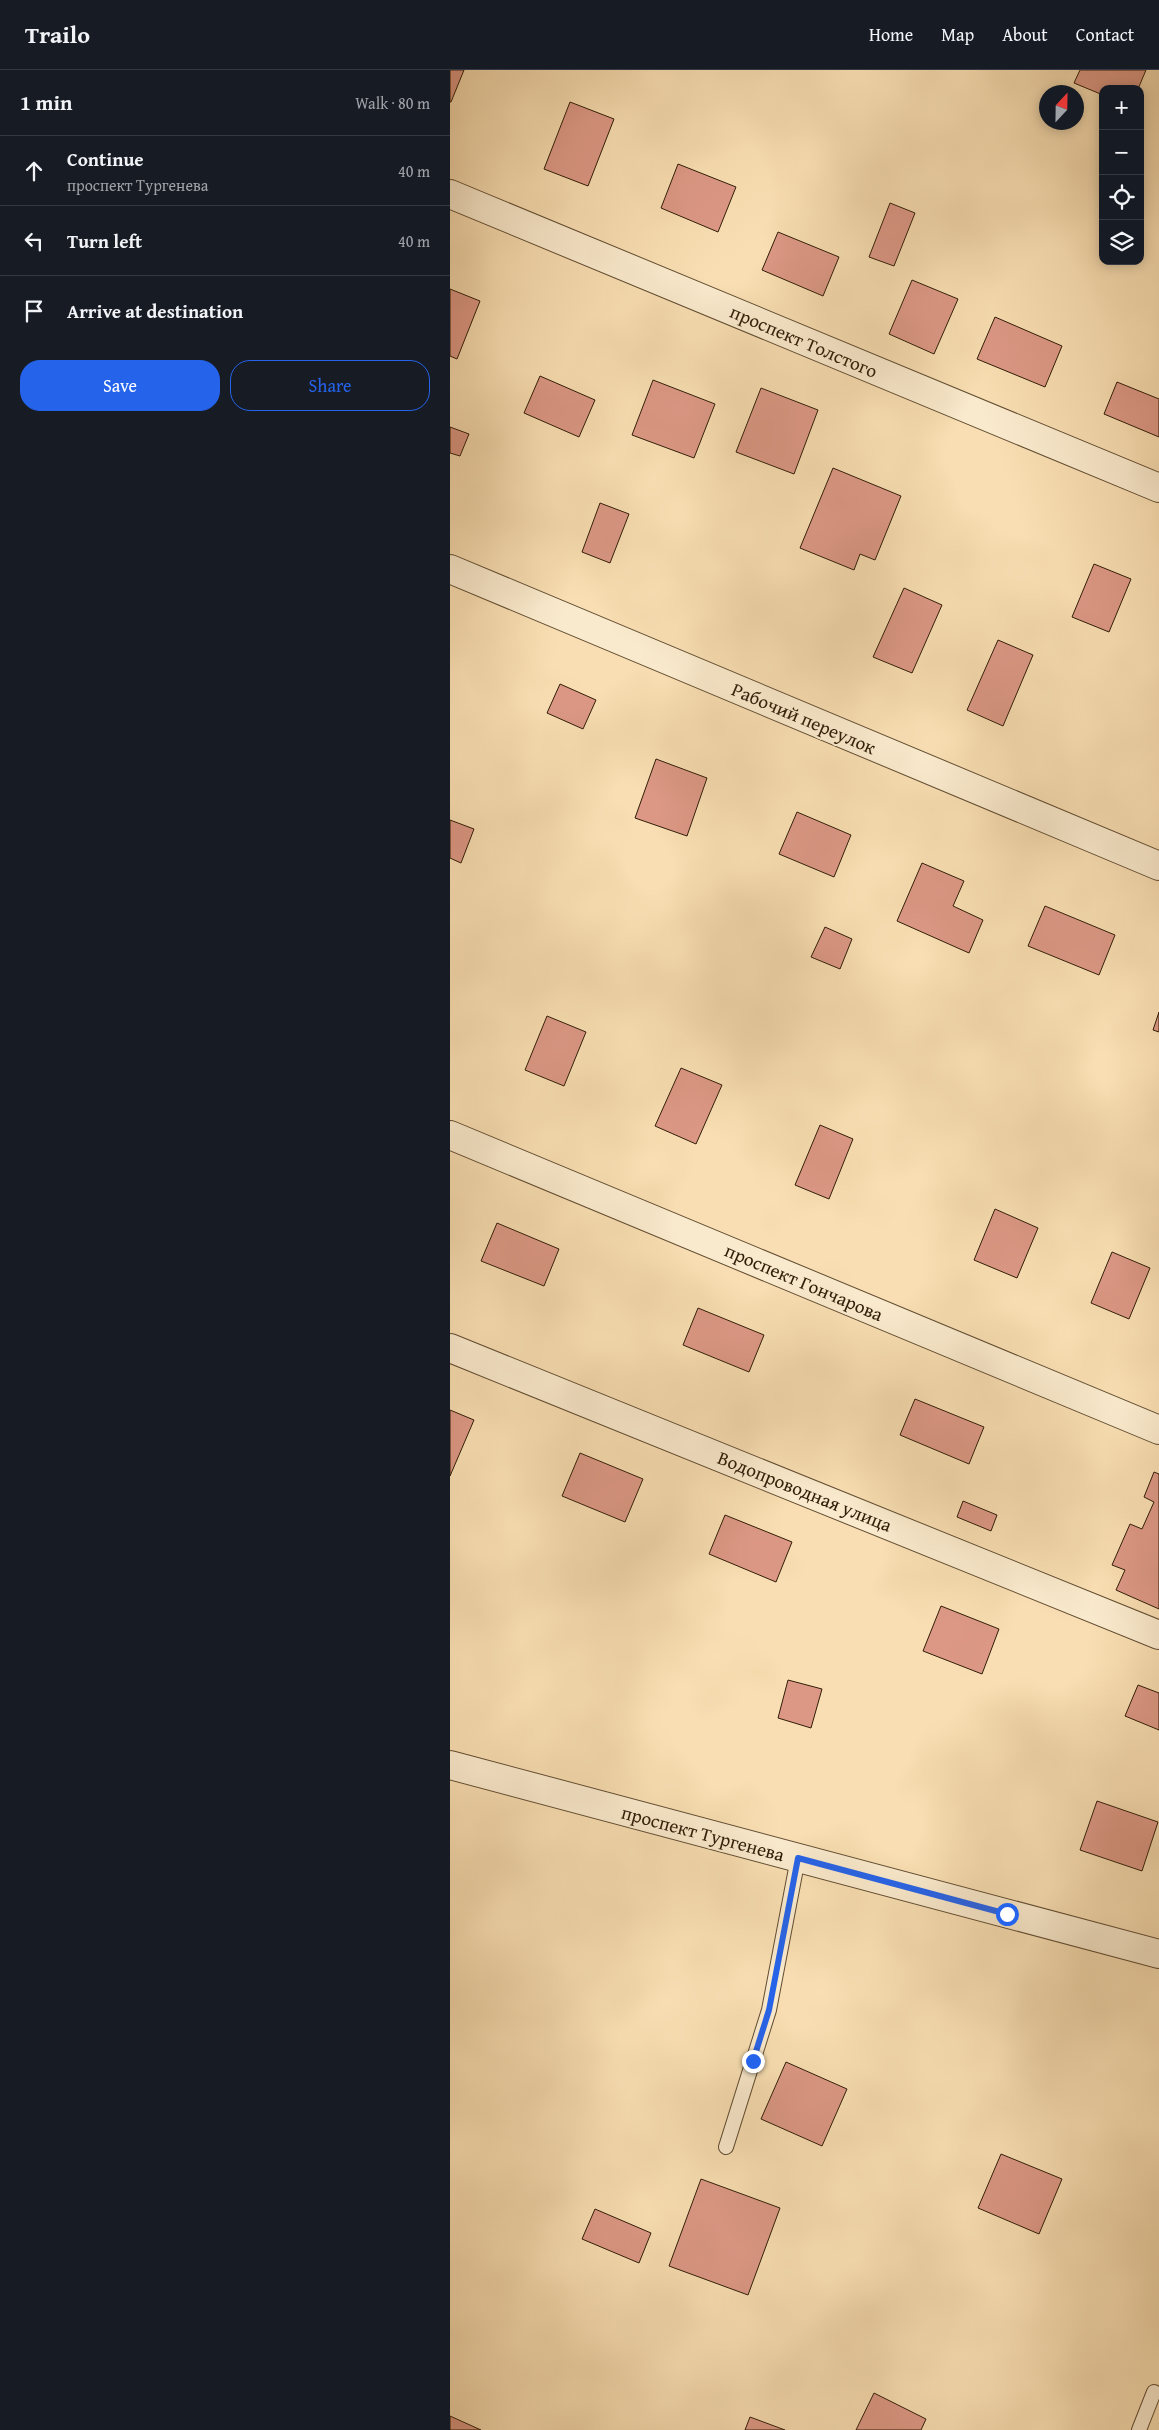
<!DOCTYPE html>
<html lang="en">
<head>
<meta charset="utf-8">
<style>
  body { margin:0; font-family:"Gentium Book Plus",serif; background:#20242c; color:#f1f3f6 }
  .controls { position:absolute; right:15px; top:15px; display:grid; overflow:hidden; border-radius:10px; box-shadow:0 2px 12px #0003 }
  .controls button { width:45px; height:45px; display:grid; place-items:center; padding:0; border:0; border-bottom:1px solid #363941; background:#171b24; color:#f1f3f6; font:25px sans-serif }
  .compass { position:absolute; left:589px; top:15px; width:45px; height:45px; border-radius:50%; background:#171b24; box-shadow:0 2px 12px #0003; rotate:22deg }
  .stop { position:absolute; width:15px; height:15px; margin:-11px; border:4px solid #2563eb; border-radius:50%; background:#fff }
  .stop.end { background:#2563eb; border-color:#fff; box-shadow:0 1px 5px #0008 }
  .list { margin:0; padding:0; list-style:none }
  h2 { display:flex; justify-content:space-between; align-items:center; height:65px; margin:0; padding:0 20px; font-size:21px }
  h2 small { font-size:16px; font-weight:400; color:#9ea1a6 }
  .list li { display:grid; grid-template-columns:32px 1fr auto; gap:15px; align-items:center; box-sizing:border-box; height:70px; padding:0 20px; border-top:1px solid #363941 }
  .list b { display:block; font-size:19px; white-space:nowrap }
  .list p { margin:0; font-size:16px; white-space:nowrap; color:#9ea1a6 }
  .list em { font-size:16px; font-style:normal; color:#9ea1a6 }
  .actions { display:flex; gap:10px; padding:15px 20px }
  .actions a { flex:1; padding:11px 0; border:1px solid #2563eb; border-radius:20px; text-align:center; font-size:18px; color:#2563eb }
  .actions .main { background:#2563eb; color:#fff }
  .icon { flex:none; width:28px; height:28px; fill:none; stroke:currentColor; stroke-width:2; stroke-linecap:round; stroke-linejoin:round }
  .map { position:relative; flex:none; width:709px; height:2360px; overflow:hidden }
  header { display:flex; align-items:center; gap:30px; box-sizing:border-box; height:70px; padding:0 25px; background:#171b24; border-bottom:1px solid #363941 }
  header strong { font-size:24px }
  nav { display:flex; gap:28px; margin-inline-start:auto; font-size:18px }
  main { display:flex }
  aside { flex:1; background:#171b24 }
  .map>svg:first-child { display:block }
</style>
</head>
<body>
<header>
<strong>Trailo</strong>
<nav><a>Home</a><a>Map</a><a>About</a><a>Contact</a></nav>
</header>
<main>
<aside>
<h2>1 min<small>Walk · 80 m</small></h2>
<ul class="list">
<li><svg class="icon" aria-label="ahead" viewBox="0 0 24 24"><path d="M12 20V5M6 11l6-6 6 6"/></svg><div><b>Continue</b><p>проспект Тургенева</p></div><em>40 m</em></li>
<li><svg class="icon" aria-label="left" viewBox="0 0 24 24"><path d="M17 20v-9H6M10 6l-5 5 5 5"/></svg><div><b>Turn left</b></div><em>40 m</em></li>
<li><svg class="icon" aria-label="arrive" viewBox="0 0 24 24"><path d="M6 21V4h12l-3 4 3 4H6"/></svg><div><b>Arrive at destination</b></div></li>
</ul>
<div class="actions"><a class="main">Save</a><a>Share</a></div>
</aside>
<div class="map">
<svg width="709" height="2360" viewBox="0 0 709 2360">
  <rect width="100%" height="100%" fill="#f8deb2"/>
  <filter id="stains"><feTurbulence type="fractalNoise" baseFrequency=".004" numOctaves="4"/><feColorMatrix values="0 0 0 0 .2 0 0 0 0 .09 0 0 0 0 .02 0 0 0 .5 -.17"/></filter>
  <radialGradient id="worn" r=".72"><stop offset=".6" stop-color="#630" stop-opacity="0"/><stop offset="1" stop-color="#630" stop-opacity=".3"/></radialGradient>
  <g fill="#dc9885" stroke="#301d08">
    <path d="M0 0H14L1 32H0Z"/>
    <path d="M630 0H696L688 19H653V25L624 13Z"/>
    <path d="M120 32 164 49 138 116 94 99Z"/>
    <path d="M228 94 286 117 268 162 211 138Z"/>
    <path d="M440 133 465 143 444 196 419 187Z"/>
    <path d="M328 162 389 187 373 226 312 200Z"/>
    <path d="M462 210 508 229 484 284 439 264Z"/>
    <path d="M0 219 30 231 7 289 0 286Z"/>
    <path d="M545 247 612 276 595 317 527 289Z"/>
    <path d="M90 306 145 330 129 367 74 343Z"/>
    <path d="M203 310 265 334 244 388 182 365Z"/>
    <path d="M667 312 709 329V367L654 344Z"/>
    <path d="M311 318 368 340 344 404 286 382Z"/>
    <path d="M0 357 19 364 10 386 0 383Z"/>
    <path d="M383 398 451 426 425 490 410 484 404 500 350 478Z"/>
    <path d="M150 433 179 444 160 493 132 482Z"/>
    <path d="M644 494 681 509 659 562 622 547Z"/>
    <path d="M454 518 492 535 462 603 423 587Z"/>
    <path d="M548 570 583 585 553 656 517 640Z"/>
    <path d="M110 614 146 630 133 659 97 643Z"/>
    <path d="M206 689 257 708 237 766 185 748Z"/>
    <path d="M347 742 401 765 384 807 329 784Z"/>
    <path d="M0 750 24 759 11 793 0 788Z"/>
    <path d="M472 793 514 811 503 836 533 850 519 883 447 851Z"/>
    <path d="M595 836 665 865 649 905 578 876Z"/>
    <path d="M375 857 402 869 390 899 361 887Z"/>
    <path d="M709 942V962L703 960Z"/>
    <path d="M97 946 136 962 114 1016 75 1000Z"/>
    <path d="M231 998 272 1015 246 1074 205 1056Z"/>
    <path d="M370 1055 403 1069 379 1129 345 1115Z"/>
    <path d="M545 1139 588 1158 567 1208 524 1190Z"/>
    <path d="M47 1153 109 1179 94 1216 31 1191Z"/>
    <path d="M662 1182 700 1198 679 1249 641 1233Z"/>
    <path d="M248 1238 314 1265 299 1302 233 1275Z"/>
    <path d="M465 1329 534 1357 519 1394 450 1365Z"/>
    <path d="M0 1340 24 1350 0 1406Z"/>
    <path d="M130 1383 193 1409 175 1452 112 1426Z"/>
    <path d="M704 1402 709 1404V1539L666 1520 675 1500 662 1495 680 1454 692 1459 704 1432 694 1427Z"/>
    <path d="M513 1431 547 1445 541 1461 507 1447Z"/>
    <path d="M275 1445 342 1472 326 1512 259 1484Z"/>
    <path d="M491 1536 549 1559 532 1604 473 1581Z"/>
    <path d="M338 1610 372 1619 361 1658 328 1648Z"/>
    <path d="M688 1615 709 1623V1660L675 1646Z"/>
    <path d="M647 1731 708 1752 692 1801 630 1780Z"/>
    <path d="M336 1992 397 2019 372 2076 311 2049Z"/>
    <path d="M551 2084 612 2109 589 2164 528 2138Z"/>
    <path d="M251 2109 330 2138 298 2225 219 2196Z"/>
    <path d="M145 2139 201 2163 189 2193 132 2169Z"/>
    <path d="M424 2323 476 2349 471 2360H406Z"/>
    <path d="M0 2346 31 2360H0Z"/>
    <path d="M300 2347 335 2360H295Z"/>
  </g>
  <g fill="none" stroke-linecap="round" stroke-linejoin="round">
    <g stroke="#624d32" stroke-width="16">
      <g id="service">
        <path d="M276 2077 319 1940 348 1788"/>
        <path d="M689 2360 704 2322"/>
      </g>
    </g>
    <g stroke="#624d32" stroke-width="30">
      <g id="minor">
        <path d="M0 124 709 418"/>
        <path d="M0 499 709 796"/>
        <path d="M0 1065 709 1360"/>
        <path d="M0 1278 709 1565"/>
        <path d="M0 1695 709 1884"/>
      </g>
    </g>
    <use href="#service" stroke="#faeacd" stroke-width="14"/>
    <use href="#minor" stroke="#faeacd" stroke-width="28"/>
  </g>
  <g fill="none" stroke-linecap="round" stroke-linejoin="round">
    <path stroke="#2563eb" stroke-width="6" d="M303 1991 319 1940 348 1788 557 1844"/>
  </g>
  <g text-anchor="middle" stroke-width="4" stroke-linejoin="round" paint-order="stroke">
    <g font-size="19" fill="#301d08" stroke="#faeacd">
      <text transform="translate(354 271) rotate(23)" y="7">проспект Толстого</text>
      <text transform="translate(354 648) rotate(23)" y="7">Рабочий переулок</text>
      <text transform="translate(354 1212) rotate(23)" y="7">проспект Гончарова</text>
      <text transform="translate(355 1421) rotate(22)" y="7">Водопроводная улица</text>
      <text transform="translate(253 1763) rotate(15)" y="7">проспект Тургенева</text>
    </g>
  </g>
  <rect width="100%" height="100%" filter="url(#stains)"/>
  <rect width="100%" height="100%" fill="url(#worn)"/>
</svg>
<div class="controls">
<button>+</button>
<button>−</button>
<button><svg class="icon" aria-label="locate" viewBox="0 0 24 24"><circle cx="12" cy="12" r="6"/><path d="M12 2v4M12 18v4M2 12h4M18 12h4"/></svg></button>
<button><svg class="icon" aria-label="layers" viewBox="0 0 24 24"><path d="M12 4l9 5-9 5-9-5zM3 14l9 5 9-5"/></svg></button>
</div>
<svg class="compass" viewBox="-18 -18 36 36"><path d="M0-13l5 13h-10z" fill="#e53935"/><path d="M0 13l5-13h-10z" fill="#9ea1a6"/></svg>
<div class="stop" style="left:557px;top:1844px"></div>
<div class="stop end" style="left:303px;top:1991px"></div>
</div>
</main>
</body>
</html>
